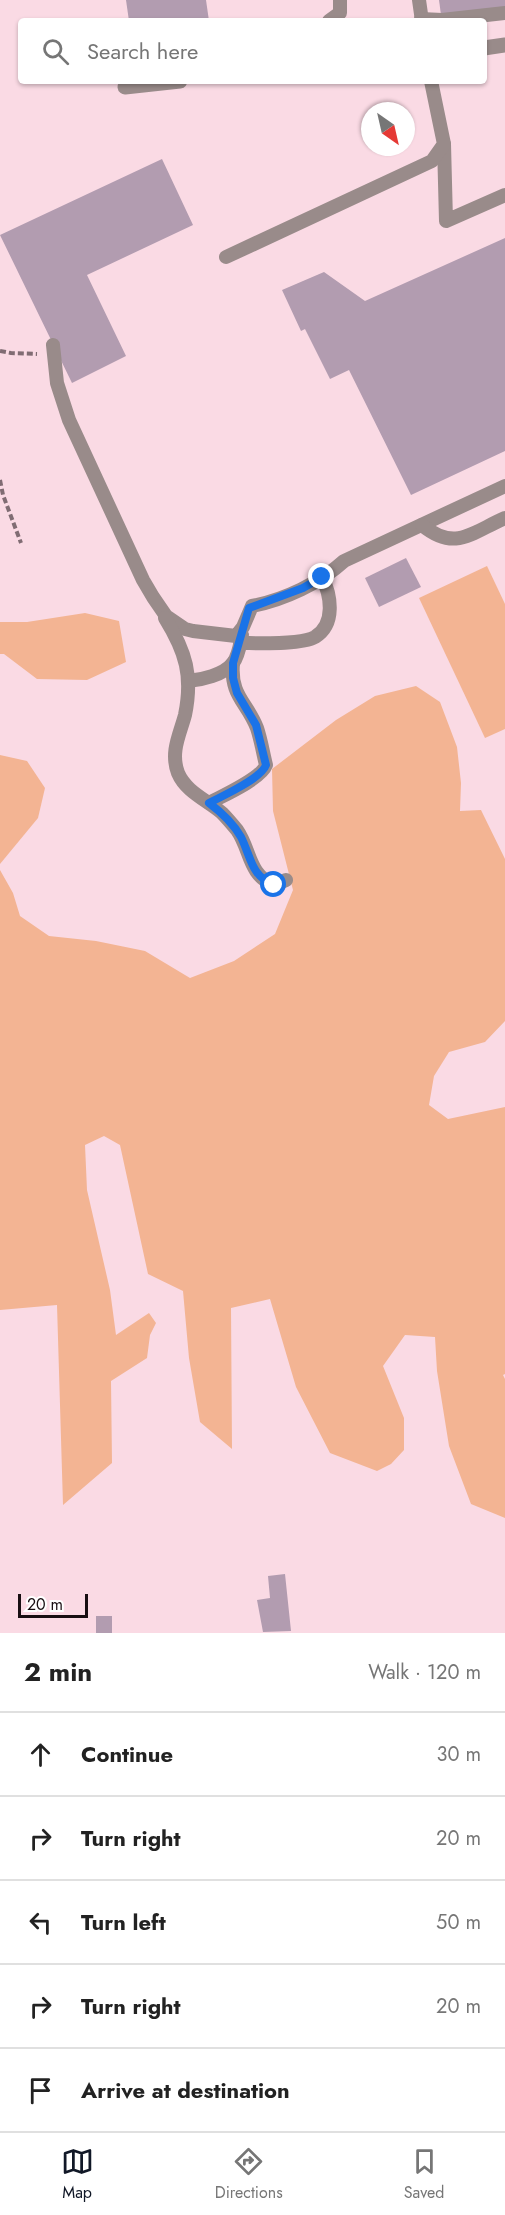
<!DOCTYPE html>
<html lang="en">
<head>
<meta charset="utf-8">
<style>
  body { margin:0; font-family:Jost,sans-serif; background:#f6f6f6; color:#222 }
  .compass { position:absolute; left:361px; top:102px; width:54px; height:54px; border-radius:50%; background:#fff; box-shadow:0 2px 4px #0004; rotate:146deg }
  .scale { position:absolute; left:18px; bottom:15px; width:70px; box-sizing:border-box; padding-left:6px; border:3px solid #180e12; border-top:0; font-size:16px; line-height:21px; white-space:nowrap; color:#180e12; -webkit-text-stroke:4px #fff; paint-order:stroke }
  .stop { position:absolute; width:18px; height:18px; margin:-14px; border:4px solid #1a73e8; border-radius:50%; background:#fff }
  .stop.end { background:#1a73e8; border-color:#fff; box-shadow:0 2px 6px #0008 }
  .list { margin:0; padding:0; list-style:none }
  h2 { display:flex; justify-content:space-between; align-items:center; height:78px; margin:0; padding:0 24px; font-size:26px }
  h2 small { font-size:20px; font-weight:400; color:#767676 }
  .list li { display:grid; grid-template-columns:39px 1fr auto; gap:18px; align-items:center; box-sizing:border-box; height:84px; padding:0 24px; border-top:2px solid #e0e0e0 }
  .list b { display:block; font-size:22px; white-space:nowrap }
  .list em { font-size:20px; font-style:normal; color:#767676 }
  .icon { flex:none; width:33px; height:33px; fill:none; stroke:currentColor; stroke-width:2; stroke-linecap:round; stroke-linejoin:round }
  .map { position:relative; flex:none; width:505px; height:1633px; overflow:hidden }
  .search { position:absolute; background:#fff; box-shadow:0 2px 4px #0004; left:18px; right:18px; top:18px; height:66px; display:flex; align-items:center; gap:15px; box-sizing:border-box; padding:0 21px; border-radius:6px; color:#767676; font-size:22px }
  .sheet { height:498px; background:#fff }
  nav { display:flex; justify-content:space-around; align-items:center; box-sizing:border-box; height:84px; border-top:2px solid #e0e0e0; background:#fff; font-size:16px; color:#767676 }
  nav a { display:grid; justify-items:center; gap:3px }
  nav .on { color:#111827 }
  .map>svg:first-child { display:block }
</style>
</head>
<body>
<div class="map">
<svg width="505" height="1633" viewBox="0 0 505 1633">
  <rect width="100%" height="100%" fill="#fadae4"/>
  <g fill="#f3b493">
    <path d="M487 566 505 604V729L485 738 419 598Z"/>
    <path d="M85 613 119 621 126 662 87 680 37 679 4 654H0V622H27Z"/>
    <path d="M416 686 440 702 457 747 461 783 460 811 481 810 505 859V1021L485 1042 449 1052 434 1076 429 1105 448 1119 505 1107V1374L503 1375 505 1379V1518L471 1504 449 1446 437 1371 435 1337 405 1335 383 1366 404 1418V1450L391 1464 377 1471 330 1453 296 1387 270 1299 231 1308 232 1449 200 1422 189 1358 183 1291 148 1274 120 1145 104 1136 85 1145 87 1190 110 1290 116 1335 149 1313 156 1323 150 1335 147 1358 111 1381 112 1463 63 1505 57 1305 0 1310V870L13 893 20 916 49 936 96 941 145 951 190 978 234 961 275 934 293 890 273 811 272 769 336 720 375 696Z"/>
    <path d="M0 755 27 761 45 788 38 818 0 864Z"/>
  </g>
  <g fill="#b29cb0">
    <path d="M126 0H206L209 21H129Z"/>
    <path d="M439 0H505V7L441 15Z"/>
    <path d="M162 159 193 225 87 275 126 356 72 383 0 235Z"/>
    <path d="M505 238V451L411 495 349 370 330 379 305 329 301 331 282 290 324 272 365 301Z"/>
    <path d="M406 558 421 587 379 607 365 578Z"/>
    <path d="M285 1574 291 1631 263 1632 257 1600 270 1598 268 1576Z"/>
    <rect x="96" y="1616" width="16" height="17"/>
  </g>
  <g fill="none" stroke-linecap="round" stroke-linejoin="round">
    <g stroke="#806c73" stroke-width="4" stroke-dasharray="6 3" stroke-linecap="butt">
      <path d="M0 351 11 353 37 354"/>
      <path d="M0 480 3 495 21 543"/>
    </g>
    <g stroke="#998b8a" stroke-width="14">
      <path d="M419 0 422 21"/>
      <path d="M421 19 442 20 505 13"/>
      <path d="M329 21 340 13V0"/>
      <path d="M444 144 446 221 505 195"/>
      <path d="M226 257 432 161 444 144 431 81"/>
      <path d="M53 345 57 383 69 420 143 580 153 597 166 616 185 629 193 631 236 636 243 627 252 606C284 600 320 583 344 561L505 486"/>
      <path d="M422 525C455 552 471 533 505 518"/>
      <path d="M165 618C186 652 193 676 185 715 180 734 170 752 178 773 186 792 207 800 222 813 227 818 232 824 237 830 251 850 248 875 274 885L286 880"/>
      <path d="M240 643C257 643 301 645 315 637 336 624 331 595 322 577"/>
      <path d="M188 681C201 680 224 675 233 663 239 655 240 644 242 635"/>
      <path d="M209 803C222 796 261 779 266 765 263 753 261 740 257 728 247 702 230 696 233 663"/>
    </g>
    <g stroke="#998b8a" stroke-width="15">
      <path d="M484 48 505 45"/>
      <path d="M125 87 180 81"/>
    </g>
  </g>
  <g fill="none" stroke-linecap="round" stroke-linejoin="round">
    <path stroke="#1a73e8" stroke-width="8" d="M274 885C251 876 251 857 241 837 233 823 221 812 209 803 222 796 261 779 266 765L256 725 237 693 233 678V663L249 608 303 588 322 577"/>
  </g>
</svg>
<svg class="compass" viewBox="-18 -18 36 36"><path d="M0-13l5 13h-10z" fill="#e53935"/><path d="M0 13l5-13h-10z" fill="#767676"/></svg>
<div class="scale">20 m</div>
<div class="stop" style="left:274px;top:885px"></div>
<div class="stop end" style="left:322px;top:577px"></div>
<div class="search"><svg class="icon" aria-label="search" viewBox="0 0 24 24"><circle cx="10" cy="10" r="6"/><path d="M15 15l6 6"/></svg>Search here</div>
</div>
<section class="sheet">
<h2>2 min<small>Walk · 120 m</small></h2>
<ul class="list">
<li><svg class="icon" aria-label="ahead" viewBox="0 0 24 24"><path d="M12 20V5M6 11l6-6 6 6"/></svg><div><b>Continue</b></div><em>30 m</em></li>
<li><svg class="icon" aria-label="right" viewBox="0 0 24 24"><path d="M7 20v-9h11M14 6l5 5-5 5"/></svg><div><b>Turn right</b></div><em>20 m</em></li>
<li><svg class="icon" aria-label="left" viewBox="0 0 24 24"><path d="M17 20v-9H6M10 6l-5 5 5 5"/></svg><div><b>Turn left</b></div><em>50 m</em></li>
<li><svg class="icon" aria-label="right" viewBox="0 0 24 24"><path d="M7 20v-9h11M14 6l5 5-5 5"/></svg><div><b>Turn right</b></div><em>20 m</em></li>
<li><svg class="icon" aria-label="arrive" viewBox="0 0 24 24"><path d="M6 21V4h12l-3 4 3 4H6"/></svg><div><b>Arrive at destination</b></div></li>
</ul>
</section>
<nav>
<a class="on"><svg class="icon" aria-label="map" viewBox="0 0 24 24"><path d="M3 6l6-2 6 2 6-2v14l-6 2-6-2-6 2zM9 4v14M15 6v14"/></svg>Map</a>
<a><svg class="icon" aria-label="directions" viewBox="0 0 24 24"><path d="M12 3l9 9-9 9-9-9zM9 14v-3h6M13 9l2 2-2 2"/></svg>Directions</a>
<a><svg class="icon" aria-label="saved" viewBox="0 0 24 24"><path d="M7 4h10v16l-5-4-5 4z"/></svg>Saved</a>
</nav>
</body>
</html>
